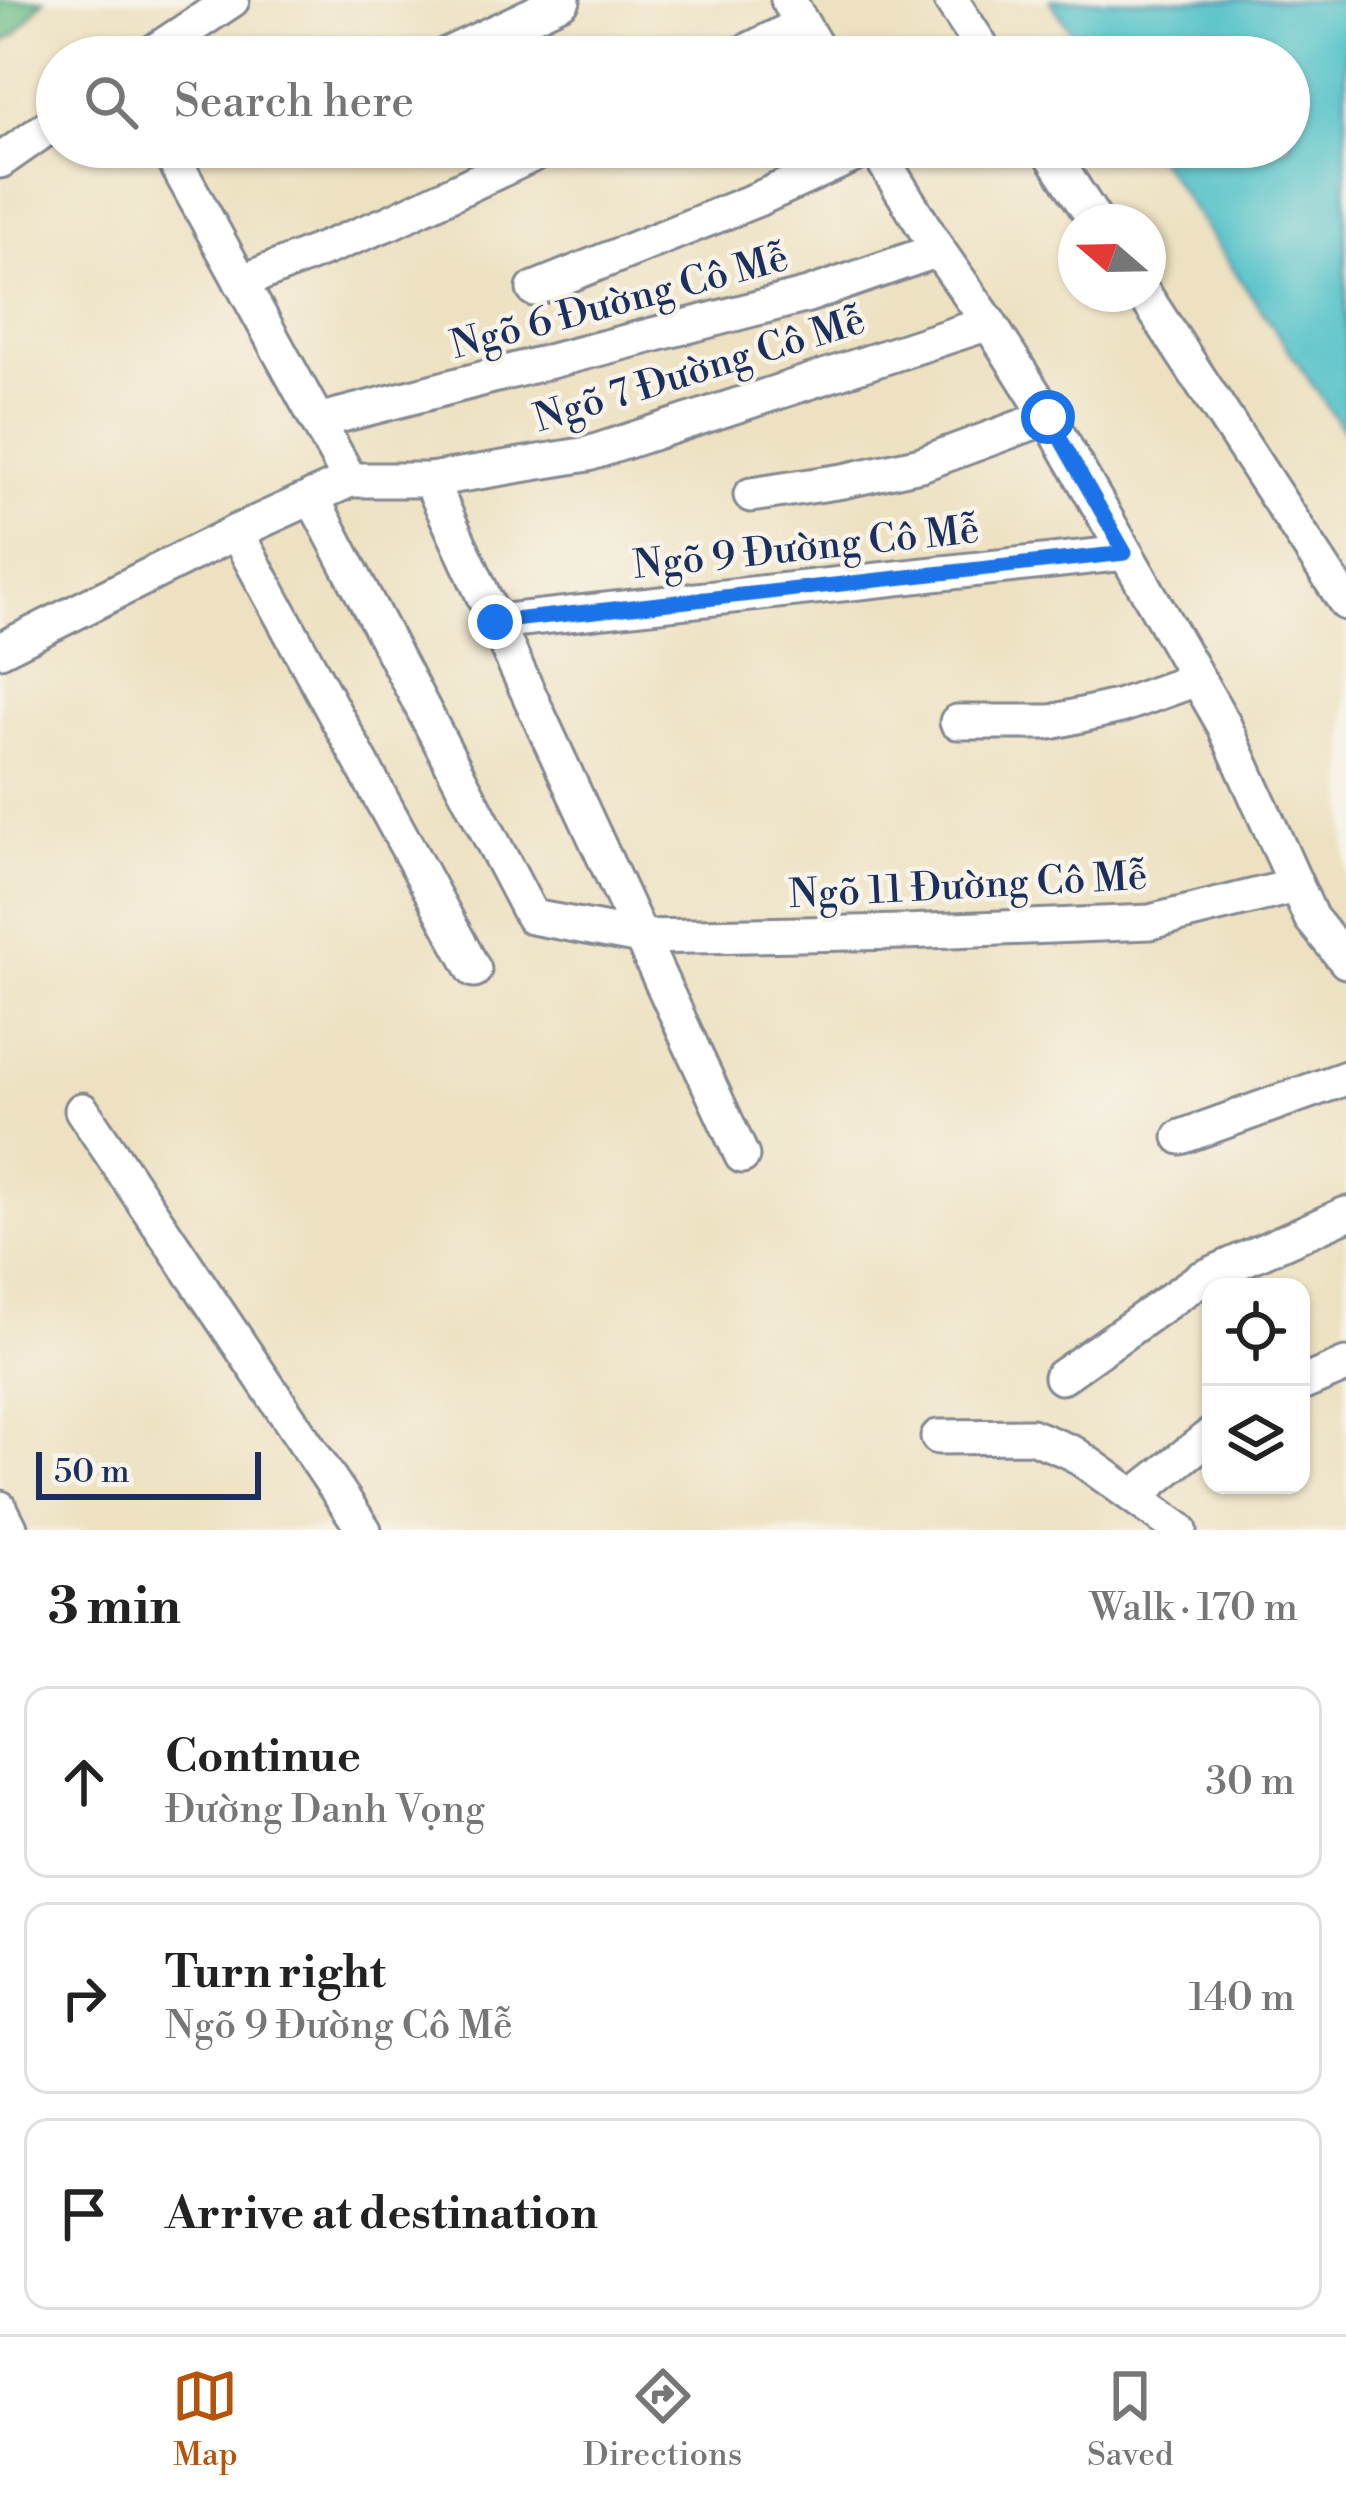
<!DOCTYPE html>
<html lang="en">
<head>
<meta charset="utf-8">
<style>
  body { margin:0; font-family:"Libre Bodoni",serif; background:#f6f6f6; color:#222 }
  .controls { position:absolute; right:36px; bottom:36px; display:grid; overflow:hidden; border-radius:24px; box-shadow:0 3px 9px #0004 }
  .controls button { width:108px; height:108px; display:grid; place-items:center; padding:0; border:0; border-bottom:3px solid #e0e0e0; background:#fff; color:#222; font:60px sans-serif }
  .compass { position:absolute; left:1058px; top:204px; width:108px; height:108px; border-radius:50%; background:#fff; box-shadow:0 3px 9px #0004; rotate:290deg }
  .scale { position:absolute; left:36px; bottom:30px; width:225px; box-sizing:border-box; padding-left:12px; border:6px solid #1b2f5e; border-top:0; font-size:33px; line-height:42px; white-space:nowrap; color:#1b2f5e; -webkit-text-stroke:9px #f7f3e8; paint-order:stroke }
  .stop { position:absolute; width:36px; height:36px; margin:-27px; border:9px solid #1a73e8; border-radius:50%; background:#fff }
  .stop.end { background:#1a73e8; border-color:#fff; box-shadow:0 3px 12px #0008 }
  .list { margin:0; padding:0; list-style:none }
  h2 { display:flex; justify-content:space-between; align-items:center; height:156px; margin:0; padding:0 48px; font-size:51px }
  h2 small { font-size:39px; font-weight:400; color:#767676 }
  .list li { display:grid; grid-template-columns:78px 1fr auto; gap:36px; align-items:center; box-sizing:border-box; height:192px; margin:0 24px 24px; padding:0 24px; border:3px solid #e0e0e0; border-radius:24px }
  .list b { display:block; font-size:45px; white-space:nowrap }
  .list p { margin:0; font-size:39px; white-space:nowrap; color:#767676 }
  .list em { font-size:39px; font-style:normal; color:#767676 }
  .icon { flex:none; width:66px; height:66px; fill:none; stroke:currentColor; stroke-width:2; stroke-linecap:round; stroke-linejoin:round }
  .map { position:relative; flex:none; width:1346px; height:1530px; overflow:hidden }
  .search { position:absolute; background:#fff; box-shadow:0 3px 9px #0004; left:36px; right:36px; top:36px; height:132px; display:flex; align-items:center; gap:30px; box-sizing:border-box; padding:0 42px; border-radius:66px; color:#767676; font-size:45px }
  .sheet { height:804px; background:#fff }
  nav { display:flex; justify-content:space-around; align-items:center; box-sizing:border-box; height:168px; border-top:3px solid #e0e0e0; background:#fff; font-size:33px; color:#767676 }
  nav a { display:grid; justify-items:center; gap:6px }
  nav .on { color:#b45309 }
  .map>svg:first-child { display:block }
</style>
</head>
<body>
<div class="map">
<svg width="1346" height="1530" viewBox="0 0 1346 1530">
  <rect width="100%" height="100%" fill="#f7f3e8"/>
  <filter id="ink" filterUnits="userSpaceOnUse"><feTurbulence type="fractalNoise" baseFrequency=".00833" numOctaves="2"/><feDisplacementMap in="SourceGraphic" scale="24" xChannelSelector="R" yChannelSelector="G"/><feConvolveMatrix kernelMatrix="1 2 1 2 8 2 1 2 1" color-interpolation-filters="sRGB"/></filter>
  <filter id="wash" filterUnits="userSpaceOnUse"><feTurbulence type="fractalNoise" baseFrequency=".004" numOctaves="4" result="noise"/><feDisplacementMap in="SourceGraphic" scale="48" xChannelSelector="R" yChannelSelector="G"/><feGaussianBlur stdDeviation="2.7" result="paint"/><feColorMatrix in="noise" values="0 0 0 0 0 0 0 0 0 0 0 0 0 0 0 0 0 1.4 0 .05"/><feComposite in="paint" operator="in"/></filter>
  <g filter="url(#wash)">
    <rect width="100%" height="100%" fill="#ede1c1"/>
    <path fill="#6cbe89" stroke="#447674" stroke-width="3" d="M0 0H44L16 34 0 45Z"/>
    <path fill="#54c2c9" stroke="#387894" stroke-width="3" d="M1050 0H1346V434L1150 147H1289V57H1089Z"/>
  </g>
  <g filter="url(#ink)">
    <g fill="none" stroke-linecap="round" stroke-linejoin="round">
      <g stroke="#848890" stroke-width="39">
        <g id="minor">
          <path d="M788 0 822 57"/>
          <path d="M951 0 988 57"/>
          <path d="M146 57 232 0"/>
          <path d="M442 57 563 0"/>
          <path d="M735 57 802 24"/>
          <path d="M167 147 350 480"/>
          <path d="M875 147 938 250 989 323 1041 405 1224 725 1311 918 1346 961"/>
          <path d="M1047 147 1096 222"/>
          <path d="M0 161 57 121"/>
          <path d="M241 282 391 222 549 147"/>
          <path d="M534 289 758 199 872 147"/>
          <path d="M1144 294 1346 603"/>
          <path d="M318 421 808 295 938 250"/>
          <path d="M430 480 588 454 989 323"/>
          <path d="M751 495 843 481 921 464 1048 417"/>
          <path d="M312 497 532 917 641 937 904 932 1150 922 1295 886"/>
          <path d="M236 532 474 970"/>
          <path d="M495 622 1125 553"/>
          <path d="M0 650 236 532 350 480H430L742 1156"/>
          <path d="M957 722H1051L1121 706 1197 679"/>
          <path d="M82 1110 364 1530"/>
          <path d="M1181 1137 1346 1078"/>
          <path d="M1061 1377 1200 1279 1346 1214"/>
          <path d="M1301 1384 1346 1365"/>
          <path d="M938 1437 1031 1436 1073 1453 1180 1530"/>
          <path d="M1134 1496 1211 1435"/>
          <path d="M0 1508 11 1530"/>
        </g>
      </g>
      <use href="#minor" stroke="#fff" stroke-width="33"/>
    </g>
  </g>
  <g fill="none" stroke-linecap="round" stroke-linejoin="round" filter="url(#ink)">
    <path stroke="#1a73e8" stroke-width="15" d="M495 622 1125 553 1048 417"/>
  </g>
  <g text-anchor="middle" stroke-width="9" stroke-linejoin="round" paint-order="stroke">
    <g font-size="39" fill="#1b2f5e" stroke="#f7f3e8">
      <text transform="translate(619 300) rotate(-15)" y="14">Ngõ 6 Đường Cô Mễ</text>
      <text transform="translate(699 368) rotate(-17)" y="14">Ngõ 7 Đường Cô Mễ</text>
      <text transform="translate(806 546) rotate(-6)" y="14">Ngõ 9 Đường Cô Mễ</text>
      <text transform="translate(968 884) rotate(-3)" y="14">Ngõ 11 Đường Cô Mễ</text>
    </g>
  </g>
</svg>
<div class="controls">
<button><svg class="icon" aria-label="locate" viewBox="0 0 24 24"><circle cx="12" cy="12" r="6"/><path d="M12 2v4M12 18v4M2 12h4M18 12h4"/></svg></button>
<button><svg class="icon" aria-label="layers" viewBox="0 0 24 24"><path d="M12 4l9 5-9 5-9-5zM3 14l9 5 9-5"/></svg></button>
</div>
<svg class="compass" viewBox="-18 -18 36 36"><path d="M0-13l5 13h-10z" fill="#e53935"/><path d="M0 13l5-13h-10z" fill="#767676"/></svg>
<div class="scale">50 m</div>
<div class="stop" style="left:1048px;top:417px"></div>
<div class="stop end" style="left:495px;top:622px"></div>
<div class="search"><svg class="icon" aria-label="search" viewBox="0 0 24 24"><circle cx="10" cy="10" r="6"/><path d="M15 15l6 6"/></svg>Search here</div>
</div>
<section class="sheet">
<h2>3 min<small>Walk · 170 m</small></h2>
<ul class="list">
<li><svg class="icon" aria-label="ahead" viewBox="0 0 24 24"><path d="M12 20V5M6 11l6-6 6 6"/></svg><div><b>Continue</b><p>Đường Danh Vọng</p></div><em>30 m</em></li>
<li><svg class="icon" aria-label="right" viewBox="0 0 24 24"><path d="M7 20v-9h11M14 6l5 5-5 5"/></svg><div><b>Turn right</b><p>Ngõ 9 Đường Cô Mễ</p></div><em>140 m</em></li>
<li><svg class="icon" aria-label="arrive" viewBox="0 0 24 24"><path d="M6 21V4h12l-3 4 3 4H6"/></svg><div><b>Arrive at destination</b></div></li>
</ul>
</section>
<nav>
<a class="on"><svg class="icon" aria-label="map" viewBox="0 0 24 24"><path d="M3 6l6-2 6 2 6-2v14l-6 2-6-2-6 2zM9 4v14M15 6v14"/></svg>Map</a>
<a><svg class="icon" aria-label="directions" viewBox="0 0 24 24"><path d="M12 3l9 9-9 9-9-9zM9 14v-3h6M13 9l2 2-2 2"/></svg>Directions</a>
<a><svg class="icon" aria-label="saved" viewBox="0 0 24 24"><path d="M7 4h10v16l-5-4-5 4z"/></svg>Saved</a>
</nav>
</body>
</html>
